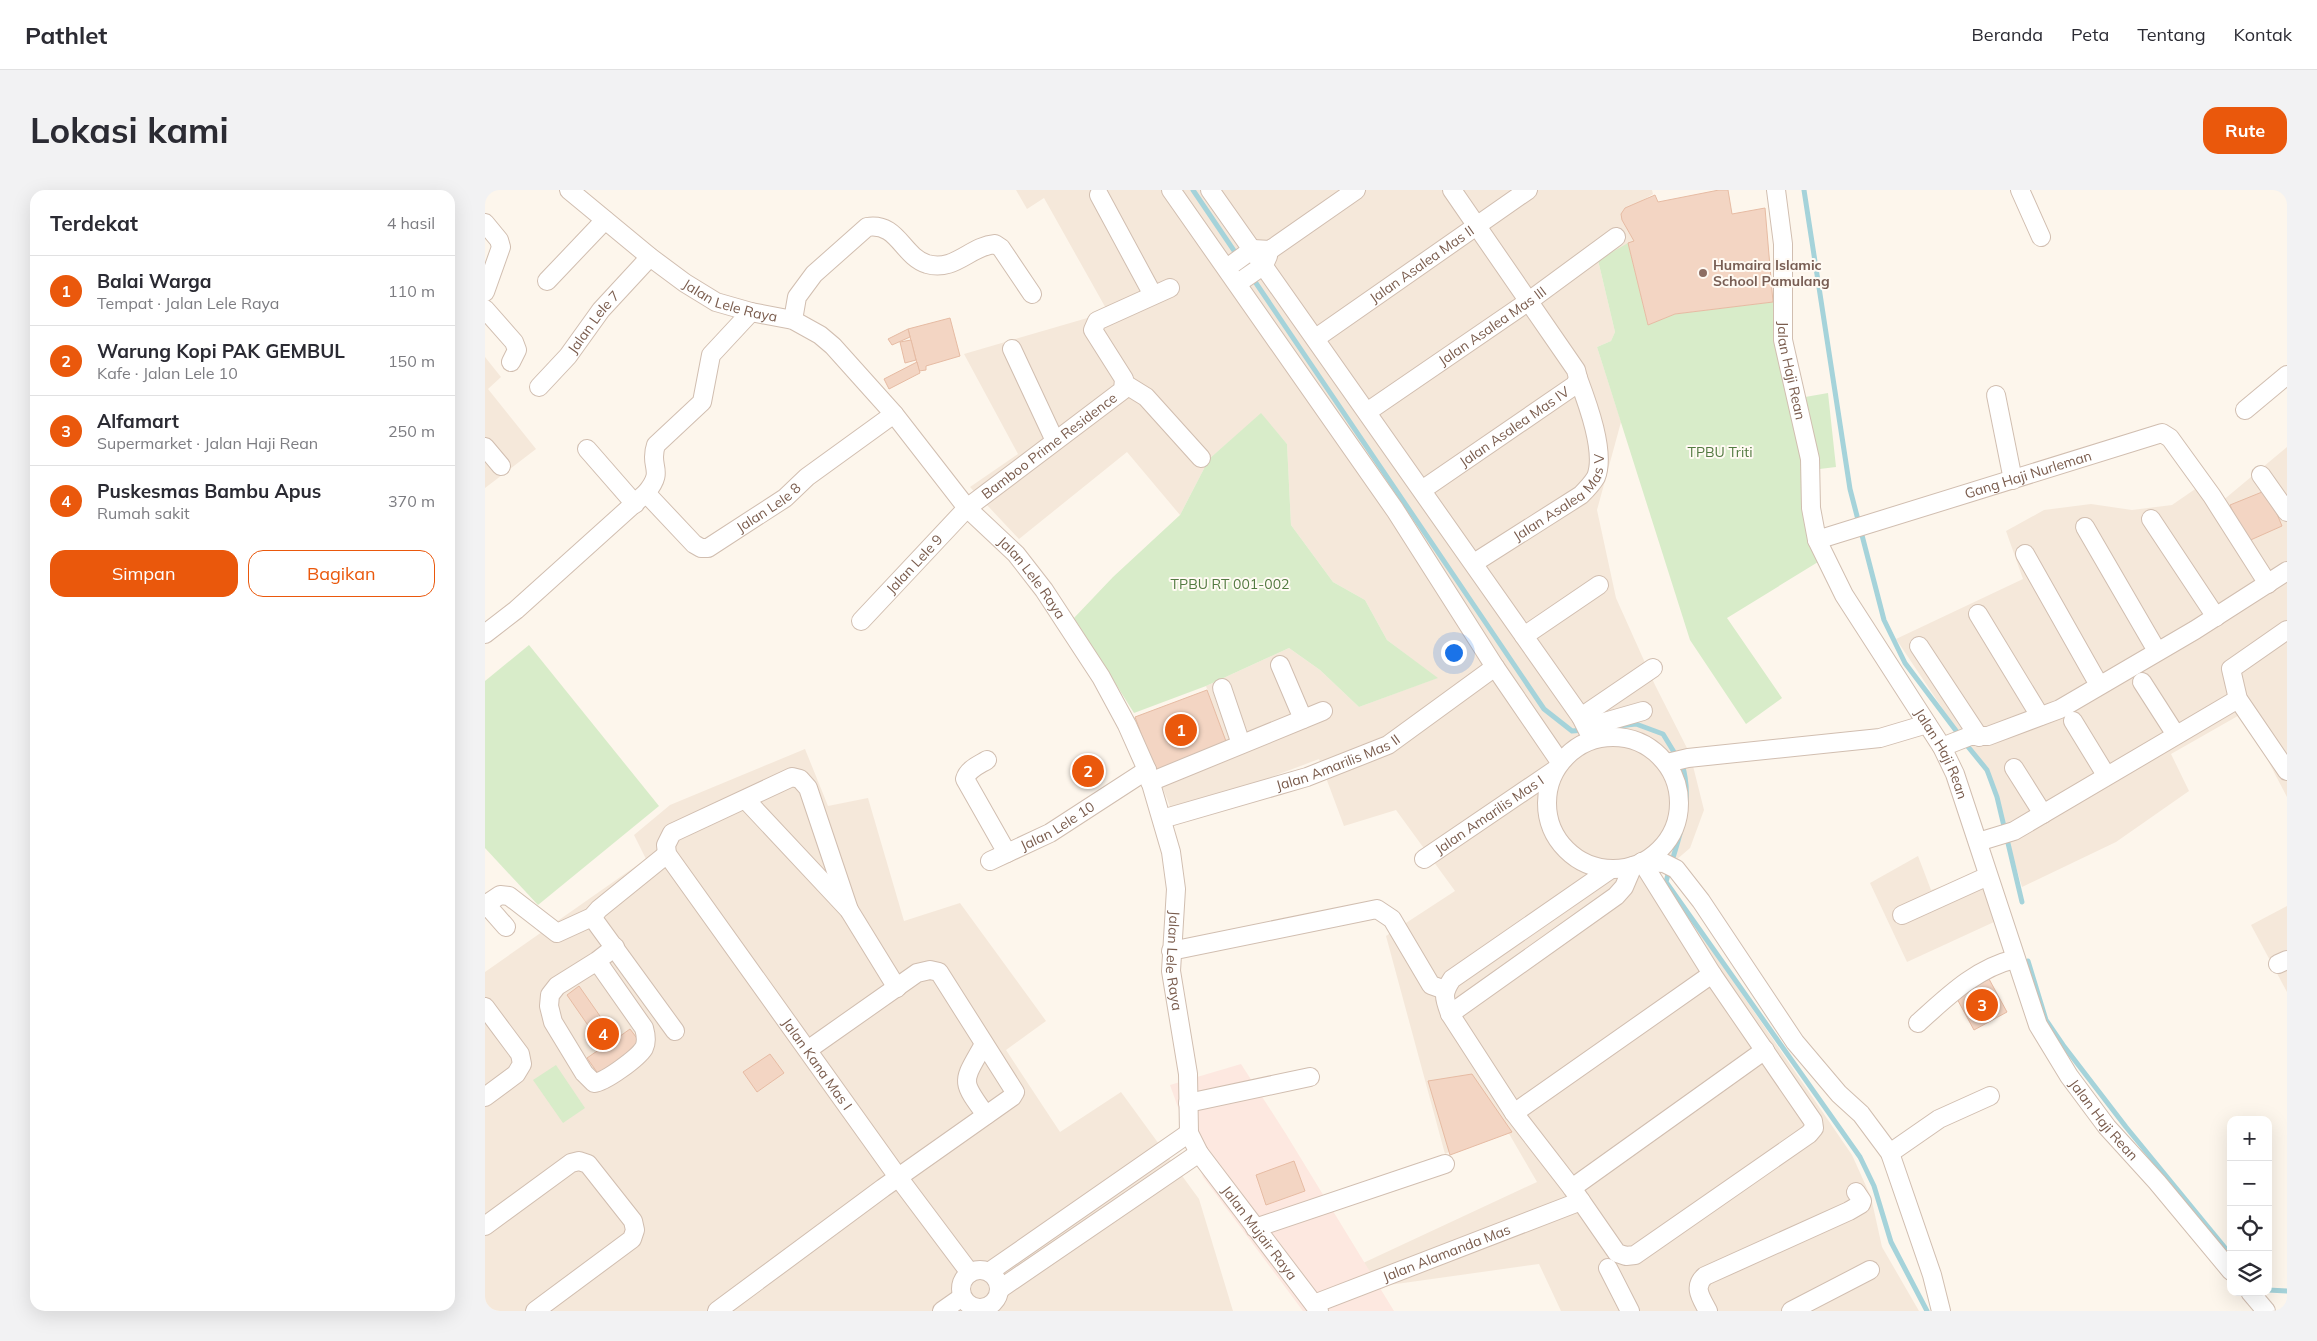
<!DOCTYPE html>
<html lang="id">
<head>
<meta charset="utf-8">
<style>
  body { margin:0; font-family:Mulish,sans-serif; background:#f2f2f3; color:#2b2b33 }
  .controls { position:absolute; right:15px; bottom:15px; display:grid; overflow:hidden; border-radius:10px; box-shadow:0 5px 20px #0002 }
  .controls button { width:45px; height:45px; display:grid; place-items:center; padding:0; border:0; border-bottom:1px solid #e1e1e2; background:#fff; color:#2b2b33; font:25px sans-serif }
  .you { position:absolute; left:968px; top:462px; width:18px; height:18px; margin:-12px; border:4px solid #fff; border-radius:50%; background:#1a73e8; box-shadow:0 0 0 8px #1a73e833 }
  .badge { display:grid; place-items:center; width:32px; height:32px; border-radius:50%; background:#ea580c; color:#fff; font-size:16px; font-weight:700 }
  .pin { position:absolute; translate:-50% -50%; border:2px solid #fff; box-shadow:0 1px 5px #0006 }
  .list { margin:0; padding:0; list-style:none }
  h2 { display:flex; justify-content:space-between; align-items:center; height:65px; margin:0; padding:0 20px; font-size:21px }
  h2 small { font-size:16px; font-weight:400; color:#7c7c81 }
  .list li { display:grid; grid-template-columns:32px 1fr auto; gap:15px; align-items:center; box-sizing:border-box; height:70px; padding:0 20px; border-top:1px solid #e1e1e2 }
  .list b { display:block; font-size:19px; white-space:nowrap }
  .list p { margin:0; font-size:16px; white-space:nowrap; color:#7c7c81 }
  .list em { font-size:16px; font-style:normal; color:#7c7c81 }
  .actions { display:flex; gap:10px; padding:15px 20px }
  .actions a { flex:1; padding:11px 0; border:1px solid #ea580c; border-radius:15px; text-align:center; font-size:18px; color:#ea580c }
  .actions .main { background:#ea580c; color:#fff }
  .icon { flex:none; width:28px; height:28px; fill:none; stroke:currentColor; stroke-width:2; stroke-linecap:round; stroke-linejoin:round }
  .map { position:relative; flex:none; width:1802px; height:1121px; overflow:hidden; border-radius:15px }
  header { display:flex; align-items:center; gap:30px; box-sizing:border-box; height:70px; padding:0 25px; background:#fff; border-bottom:1px solid #e1e1e2 }
  header strong { font-size:24px }
  nav { display:flex; gap:28px; margin-inline-start:auto; font-size:18px }
  .intro { display:flex; align-items:center; justify-content:space-between; box-sizing:border-box; height:120px; padding:0 30px }
  h1 { margin:0; font-size:35px }
  .button { padding:12px 22px; border-radius:15px; background:#ea580c; color:#fff; font-size:18px; font-weight:700 }
  main { display:flex; gap:30px; padding:0 30px }
  aside { flex:1; background:#fff; border-radius:15px; box-shadow:0 5px 20px #0002 }
  .map>svg:first-child { display:block }
</style>
</head>
<body>
<header>
<strong>Pathlet</strong>
<nav><a>Beranda</a><a>Peta</a><a>Tentang</a><a>Kontak</a></nav>
</header>
<div class="intro"><h1>Lokasi kami</h1><a class="button">Rute</a></div>
<main>
<aside>
<h2>Terdekat<small>4 hasil</small></h2>
<ul class="list">
<li><span class="badge">1</span><div><b>Balai Warga</b><p>Tempat · Jalan Lele Raya</p></div><em>110 m</em></li>
<li><span class="badge">2</span><div><b>Warung Kopi PAK GEMBUL</b><p>Kafe · Jalan Lele 10</p></div><em>150 m</em></li>
<li><span class="badge">3</span><div><b>Alfamart</b><p>Supermarket · Jalan Haji Rean</p></div><em>250 m</em></li>
<li><span class="badge">4</span><div><b>Puskesmas Bambu Apus</b><p>Rumah sakit</p></div><em>370 m</em></li>
</ul>
<div class="actions"><a class="main">Simpan</a><a>Bagikan</a></div>
</aside>
<div class="map">
<svg width="1802" height="1121" viewBox="0 0 1802 1121">
  <rect width="100%" height="100%" fill="#fdf6ec"/>
  <g fill="#f5e8da">
    <path d="M531 0H1167L1168 4 1137 23 1155 48 1113 70 1130 142 1126 151 1112 157 1136 232 1112 320 1131 408 1170 495 1205 564 1219 620 1205 658 1175 684 1367 965 1386 1007 1397 1057 1434 1121H1076L1054 1074 904 1095 854 1121 833 1094 1052 992 1019 935 960 964 901 746 970 701 911 620 859 636 834 569 688 624 668 574 739 547 721 496 804 458 835 480 874 517 952 488 902 450 880 410 848 392 806 335 802 254 776 224 724 269 695 325 642 262 534 349 485 297 533 264 479 164 623 122 559 8 542 19Z"/>
    <path d="M0 167 16 187 3 199 51 259 0 298Z"/>
    <path d="M1802 257V607L1758 523 1686 564 1704 601 1631 652 1537 697 1506 591 1411 449 1538 389 1521 341 1559 320 1606 314 1647 320 1687 315 1716 295 1730 317Z"/>
    <path d="M320 559 343 616 383 608 419 731 475 713 561 831 521 860 575 942 636 902 714 1009 748 1121H0V782L161 669 149 645 185 615Z"/>
    <path d="M1433 666 1446 700 1496 683 1509 732 1422 772 1385 693Z"/>
    <path d="M1802 716V802L1766 735Z"/>
  </g>
  <path fill="#fde8e0" d="M756 874 801 944 909 1121H818L718 987 685 895Z"/>
  <g fill="#d8ecc9">
    <path d="M1143 53 1163 135 1190 124 1288 112 1303 210 1343 203 1351 277 1318 281 1333 372 1242 428 1297 508 1261 534 1205 450 1112 157 1126 151 1130 142 1113 70Z"/>
    <path d="M776 223 802 254 806 335 848 392 880 410 902 450 953 488 874 517 835 480 804 458 721 496 649 523 589 428 628 387 695 325 724 269Z"/>
    <path d="M44 455 174 616 53 715 0 658V491Z"/>
    <path d="M71 875 100 918 78 933 48 890Z"/>
  </g>
  <g fill="none" stroke-linecap="round" stroke-linejoin="round">
    <g stroke="#a5d3da" stroke-width="5">
      <path d="M708 0 1059 519 1087 541 1100 540"/>
      <path d="M1319 0 1365 299 1399 430 1420 473 1475 546"/>
      <path d="M1133 536 1151 534 1178 544 1192 567"/>
      <path d="M1480 553 1502 580 1512 607 1537 712"/>
      <path d="M1197 574C1210 616 1191 652 1181 692L1375 967 1389 996 1406 1052 1442 1121"/>
      <path d="M1543 771 1561 830 1578 855 1641 937 1746 1065"/>
      <path d="M1783 1100 1802 1101"/>
    </g>
  </g>
  <g fill="#f3d5c3" stroke="#e6bba3">
    <path d="M1234 0H1243L1247 24 1280 18 1288 112 1190 124 1163 135 1143 53 1149 51 1137 30 1136 24 1140 18 1170 5 1173 12Z"/>
    <path d="M465 128 475 166 441 176V180L434 181 423 139Z"/>
    <path d="M423 139 425 147 407 155 403 149Z"/>
    <path d="M426 150 431 170 420 173 415 152Z"/>
    <path d="M432 172 435 183 404 199 399 189Z"/>
    <path d="M1782 300 1797 336 1761 352 1745 315Z"/>
    <path d="M722 500 742 554 670 581 650 527Z"/>
    <path d="M1504 789 1522 822 1489 840 1471 807Z"/>
    <path d="M94 796 131 849 145 839 157 855 114 885 102 868 118 857 82 805Z"/>
    <path d="M285 864 299 883 272 902 258 882Z"/>
    <path d="M987 884 1027 942 965 965 943 891Z"/>
    <path d="M809 971 820 1001 781 1015 771 985Z"/>
  </g>
  <g fill="none" stroke-linecap="round" stroke-linejoin="round">
    <g stroke="#d1beb0" stroke-width="20">
      <g id="minor">
        <path id="s1" d="M84 0 165 67 200 93 231 112 266 122 308 130 335 145 348 156 409 224 482 318 531 364 559 400 616 487 642 535 662 580 686 662 691 699 686 781 703 884 704 943 714 963 834 1121"/>
        <path d="M686 0 910 320 1010 477 1075 572"/>
        <path d="M725 0 1096 527 1107 549"/>
        <path id="s2" d="M1291 0 1298 54V150L1325 269 1326 318 1332 350 1359 405 1457 557 1470 584 1553 835 1584 886 1622 937 1672 992 1746 1081"/>
        <path d="M1535 0 1556 47"/>
        <path d="M614 5 668 105"/>
        <path d="M0 33 14 50 16 57 0 102"/>
        <path d="M742 78 768 59 785 60 871 0"/>
        <path d="M62 91 120 30"/>
        <path d="M753 93 779 75 783 66"/>
        <path d="M0 119 29 152 32 160 26 172"/>
        <path d="M308 130 312 107 329 84 382 37C413 32 417 66 442 74 470 82 485 56 510 54L516 58 547 104"/>
        <path id="s3" d="M831 148 1043 0"/>
        <path d="M527 159 570 251"/>
        <path d="M640 194 661 207 716 268"/>
        <path id="s4" d="M54 197 83 166 116 120 165 67"/>
        <path d="M1511 205 1528 290"/>
        <path d="M1760 220 1802 185"/>
        <path id="s5" d="M882 222 1044 111 1131 47"/>
        <path d="M0 257 16 276"/>
        <path d="M102 259 150 314"/>
        <path d="M1776 285 1802 322"/>
        <path id="s6" d="M937 300 1090 195 1093 188 1091 180 967 0"/>
        <path id="s7" d="M161 303 209 354 216 358H223L300 308 322 287 409 224"/>
        <path d="M1666 329 1731 427"/>
        <path d="M1600 337 1672 461"/>
        <path id="s8" d="M1332 350 1677 243 1685 248 1727 306 1783 394"/>
        <path d="M1540 364 1614 495"/>
        <path id="s9" d="M989 373 1096 305C1102 299 1107 294 1111 287 1121 262 1102 212 1093 188"/>
        <path d="M1493 424 1555 526"/>
        <path id="s10" d="M376 431 482 318 638 200 639 189 608 140 612 131 685 98"/>
        <path d="M1802 440 1746 479 1753 509 1802 581"/>
        <path d="M0 444 31 420 161 303C181 279 163 278 171 255L217 212 226 165 266 122"/>
        <path d="M1039 446 1114 395"/>
        <path d="M1434 456 1494 547"/>
        <path d="M795 475 818 529"/>
        <path d="M1657 492 1691 545"/>
        <path d="M737 498 756 554"/>
        <path d="M1096 527 1168 478"/>
        <path d="M1588 531 1621 585"/>
        <path d="M1102 537 1158 521"/>
        <circle cx="1128" cy="613" r="66"/>
        <path d="M1457 557 1485 546H1503L1575 519 1710 440 1802 381"/>
        <path d="M502 570C494 575 483 579 480 589L522 663"/>
        <path d="M1182 573 1203 568 1395 548 1442 534"/>
        <path d="M1529 578 1558 624"/>
        <path d="M665 592 838 521"/>
        <path d="M261 610 364 720 412 798"/>
        <path id="s11" d="M677 629 822 587 903 555 1010 477"/>
        <path d="M1493 652 1529 641 1753 509"/>
        <path id="s12" d="M939 669 1070 580"/>
        <path id="s13" d="M505 671 565 643 662 580"/>
        <path d="M1157 672 1179 673 1191 679 1216 711 1310 852 1354 904 1376 924 1405 963 1447 1085 1456 1121"/>
        <path d="M1126 679 967 789C957 804 959 808 965 824L1029 923 1087 998 1132 1063 1141 1066 1150 1065 1324 944 1329 938 1328 931 1227 784 1157 672"/>
        <path d="M0 713 21 737"/>
        <path d="M0 715 15 705 24 706 72 743 107 727 114 719 182 664"/>
        <path id="s14" d="M364 720 323 598 315 589 307 587 187 643 181 655 182 664 413 987 485 1083"/>
        <path d="M1417 725 1503 686"/>
        <path d="M107 727 190 841"/>
        <path d="M686 761 892 719 907 729 946 795 960 800"/>
        <path d="M112 771 159 838C161 845 162 852 159 858 153 868 120 892 109 893L99 883 68 832 64 816 65 805 72 796 112 771 130 757"/>
        <path d="M1793 774 1802 770"/>
        <path d="M0 817 35 864 37 874 31 884 0 907"/>
        <path d="M965 824 1131 706 1139 697 1148 676"/>
        <path d="M1433 833C1462 807 1491 778 1530 769"/>
        <path d="M499 854C478 892 474 889 501 925"/>
        <path d="M703 913 825 887"/>
        <path d="M1029 923 1227 784"/>
        <path d="M1405 963 1454 929 1505 906"/>
        <path d="M1087 998 1280 860"/>
        <path d="M0 1036 86 973 94 971 103 974 148 1031 150 1040 147 1049 50 1121"/>
        <path d="M770 1038 960 974"/>
        <path d="M1123 1078 1145 1121"/>
        <circle cx="495" cy="1099" r="19"/>
        <path d="M504 1082 704 943"/>
        <path d="M515 1099 714 963"/>
        <path d="M1765 1102 1781 1121"/>
        <path id="s15" d="M829 1114 1096 1011"/>
        <path d="M232 1121 398 998 527 907 530 902 454 782 445 780 432 783 324 859"/>
        <path d="M457 1121 477 1107"/>
        <path d="M1223 1121C1217 1109 1207 1097 1220 1086L1364 1021 1376 1014 1377 1011 1371 1002"/>
        <path d="M1306 1121 1385 1080"/>
      </g>
    </g>
    <use href="#minor" stroke="#fff" stroke-width="18"/>
  </g>
  <circle fill="#8d6e63" stroke="#fffaf3" stroke-width="2" cx="1218" cy="83" r="5"/>
  <g text-anchor="middle" stroke-width="4" stroke-linejoin="round" paint-order="stroke">
    <g font-size="14" fill="#7a5c4d" stroke="#fffaf3">
      <text dy="5" stroke="none"><textPath href="#s3" startOffset="129">Jalan Asalea Mas II</textPath></text>
      <text dy="5" stroke="none"><textPath href="#s1" startOffset="198">Jalan Lele Raya</textPath></text>
      <text dy="5" stroke="none"><textPath href="#s4" startOffset="85">Jalan Lele 7</textPath></text>
      <text dy="5" stroke="none"><textPath href="#s5" startOffset="152">Jalan Asalea Mas III</textPath></text>
      <text dy="5" stroke="none"><textPath href="#s2" startOffset="182">Jalan Haji Rean</textPath></text>
      <text dy="5" stroke="none"><textPath href="#s6" startOffset="112">Jalan Asalea Mas IV</textPath></text>
      <text dy="5" stroke="none"><textPath href="#s10" startOffset="258">Bamboo Prime Residence</textPath></text>
      <text dy="5" stroke="none"><textPath href="#s8" startOffset="221">Gang Haji Nurleman</textPath></text>
      <text dy="5" stroke="none"><textPath href="#s9" startOffset="111">Jalan Asalea Mas V</textPath></text>
      <text dy="5" stroke="none"><textPath href="#s7" startOffset="158">Jalan Lele 8</textPath></text>
      <text dy="5" stroke="none"><textPath href="#s10" startOffset="78">Jalan Lele 9</textPath></text>
      <text dy="5" stroke="none"><textPath href="#s1" startOffset="618">Jalan Lele Raya</textPath></text>
      <text dy="5" stroke="none"><textPath href="#s2" startOffset="602">Jalan Haji Rean</textPath></text>
      <text dy="5" stroke="none"><textPath href="#s11" startOffset="185">Jalan Amarilis Mas II</textPath></text>
      <text dy="5" stroke="none"><textPath href="#s12" startOffset="79">Jalan Amarilis Mas I</textPath></text>
      <text dy="5" stroke="none"><textPath href="#s13" startOffset="76">Jalan Lele 10</textPath></text>
      <text dy="5" stroke="none"><textPath href="#s1" startOffset="1038">Jalan Lele Raya</textPath></text>
      <text dy="5" stroke="none"><textPath href="#s14" startOffset="562">Jalan Kana Mas I</textPath></text>
      <text dy="5" stroke="none"><textPath href="#s2" startOffset="1006">Jalan Haji Rean</textPath></text>
      <text dy="5" stroke="none"><textPath href="#s1" startOffset="1334">Jalan Mujair Raya</textPath></text>
      <text dy="5" stroke="none"><textPath href="#s15" startOffset="142">Jalan Alamanda Mas</textPath></text>
    </g>
    <g font-size="14" font-weight="bold" fill="#785e54" stroke="#fffaf3" text-anchor="start">
      <text x="1228" y="80">Humaira Islamic<tspan x="1228" dy="16">School Pamulang</tspan></text>
    </g>
    <g font-size="14" fill="#537a41" stroke="#fffaf3">
      <text x="1235" y="267">TPBU Triti</text>
      <text x="745" y="399">TPBU RT 001-002</text>
    </g>
  </g>
</svg>
<div class="controls">
<button>+</button>
<button>−</button>
<button><svg class="icon" aria-label="locate" viewBox="0 0 24 24"><circle cx="12" cy="12" r="6"/><path d="M12 2v4M12 18v4M2 12h4M18 12h4"/></svg></button>
<button><svg class="icon" aria-label="layers" viewBox="0 0 24 24"><path d="M12 4l9 5-9 5-9-5zM3 14l9 5 9-5"/></svg></button>
</div>
<div class="you"></div>
<div class="pin badge" style="left:696px;top:540px">1</div>
<div class="pin badge" style="left:603px;top:581px">2</div>
<div class="pin badge" style="left:1497px;top:815px">3</div>
<div class="pin badge" style="left:118px;top:844px">4</div>
</div>
</main>
</body>
</html>
